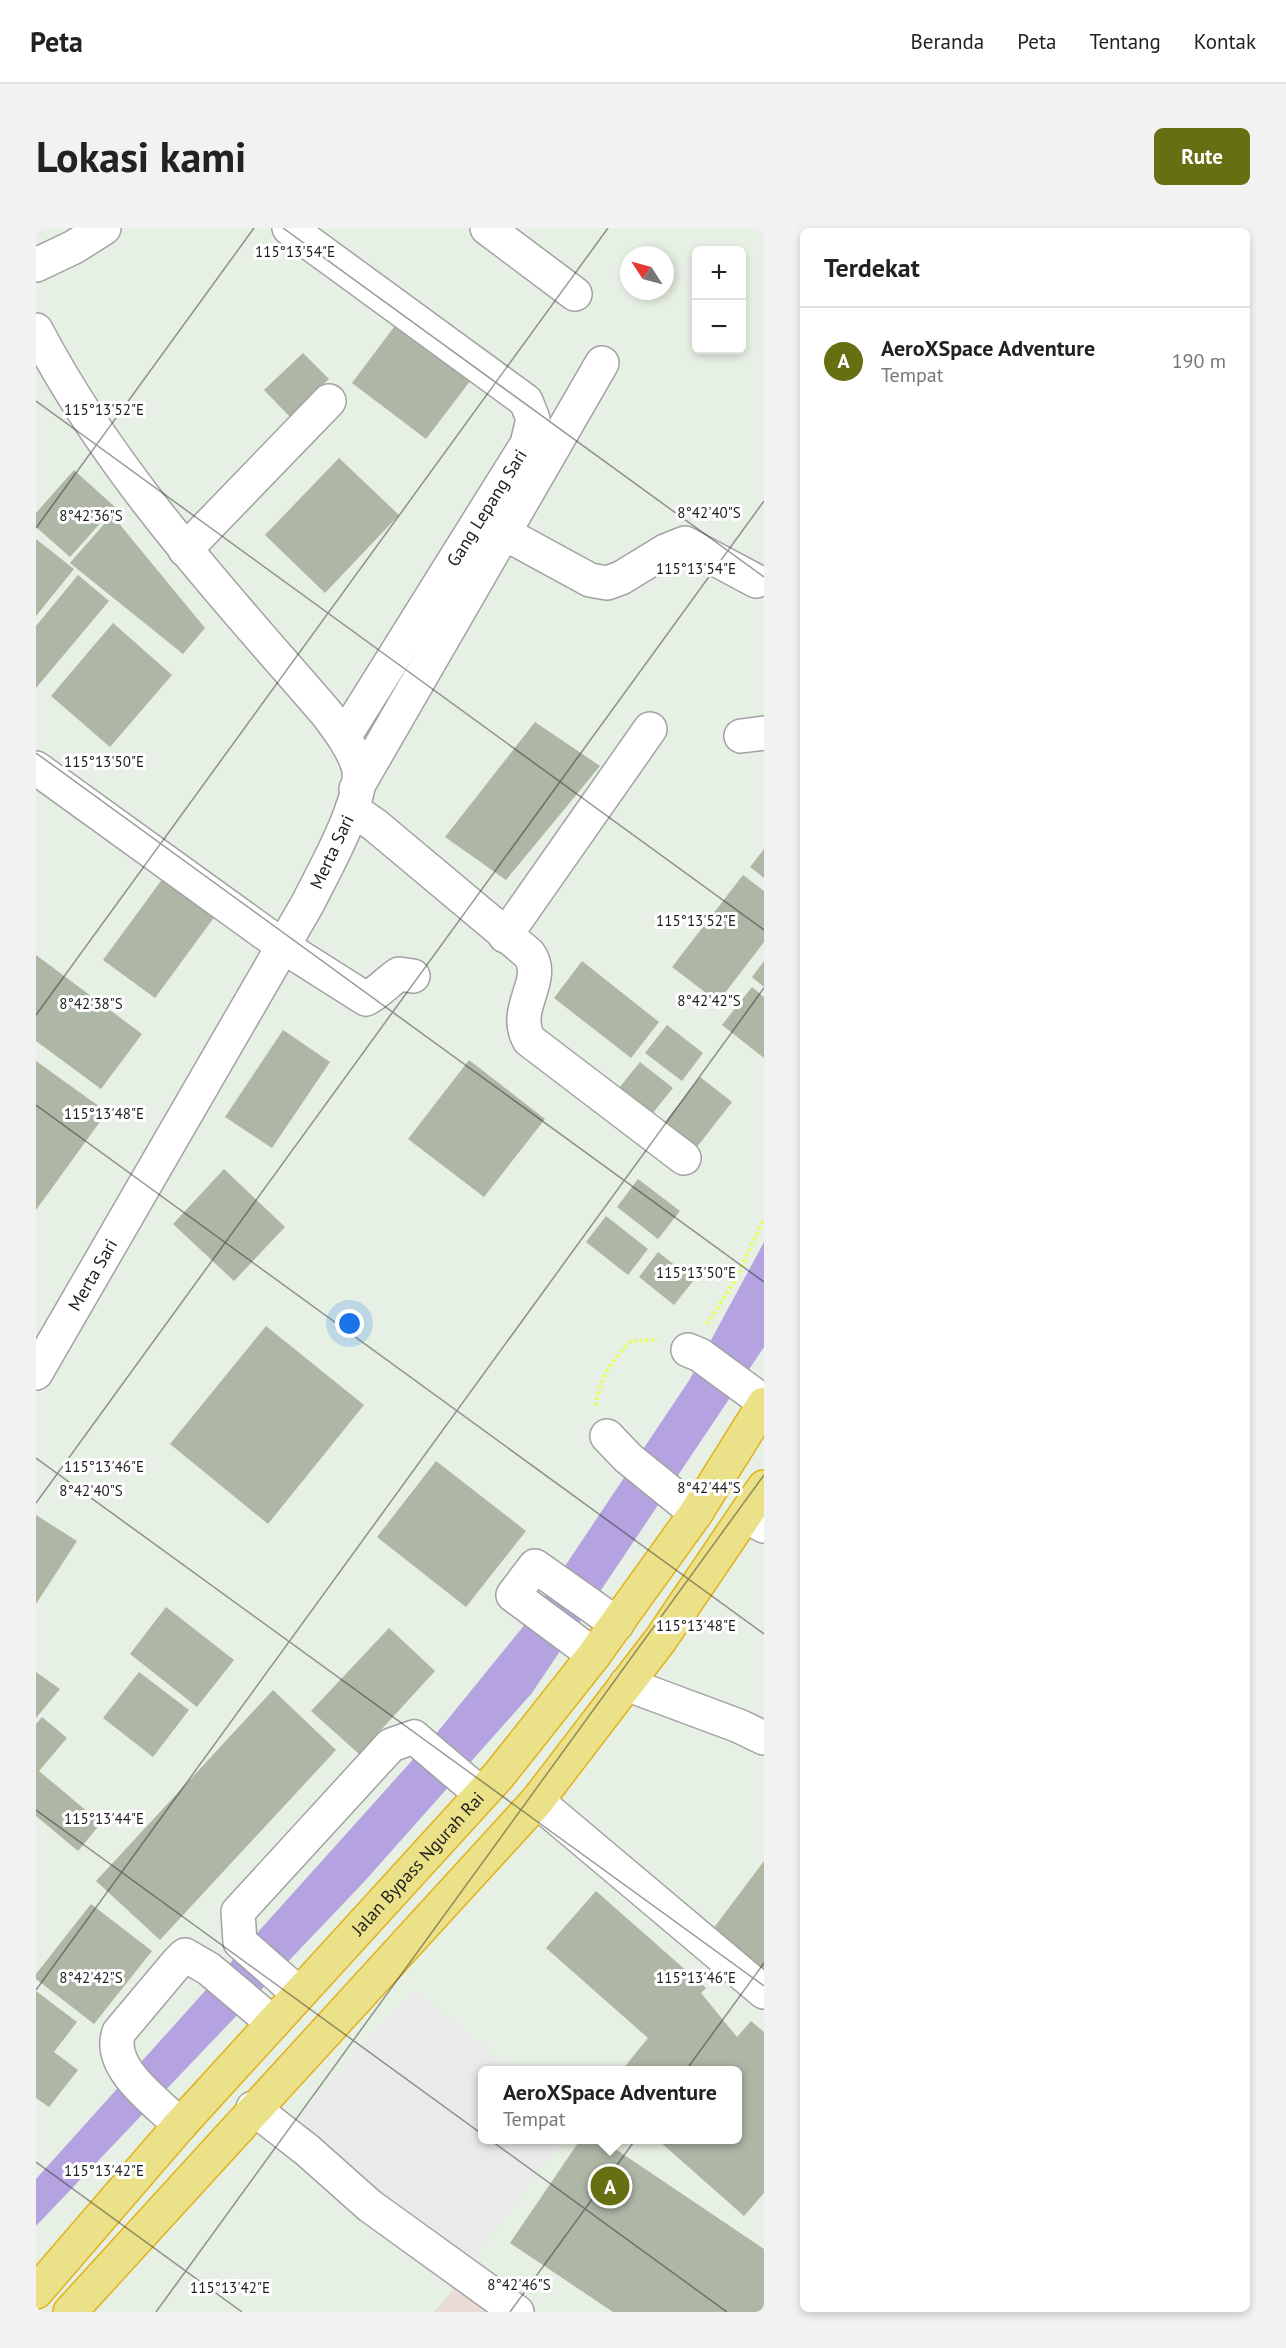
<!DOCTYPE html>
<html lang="id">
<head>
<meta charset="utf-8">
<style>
  body { margin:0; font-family:"PT Sans",sans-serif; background:#f2f2f2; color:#222 }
  .controls { position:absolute; right:18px; top:18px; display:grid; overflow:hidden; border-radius:9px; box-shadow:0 3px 9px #0003 }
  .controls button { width:54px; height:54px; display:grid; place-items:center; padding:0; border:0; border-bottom:2px solid #e0e0e0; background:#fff; color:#222; font:30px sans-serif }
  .compass { position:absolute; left:584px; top:18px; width:54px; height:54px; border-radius:50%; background:#fff; box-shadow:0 3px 9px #0003; rotate:306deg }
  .you { position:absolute; left:314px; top:1096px; width:21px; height:21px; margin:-15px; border:4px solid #fff; border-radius:50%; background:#1a73e8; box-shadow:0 0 0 9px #1a73e833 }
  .badge { display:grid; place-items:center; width:39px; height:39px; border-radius:50%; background:#676f13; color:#fff; font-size:20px; font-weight:700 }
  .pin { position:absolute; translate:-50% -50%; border:3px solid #fff; box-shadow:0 2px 6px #0006 }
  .popup { position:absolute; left:442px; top:1838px; width:264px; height:78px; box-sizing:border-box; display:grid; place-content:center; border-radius:9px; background:#fff; filter:drop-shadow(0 2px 4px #0005); font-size:20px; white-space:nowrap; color:#767676 }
  .popup b { font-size:22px; color:#222 }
  .popup::after { content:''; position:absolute; left:50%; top:100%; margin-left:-12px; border:12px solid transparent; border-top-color:#fff }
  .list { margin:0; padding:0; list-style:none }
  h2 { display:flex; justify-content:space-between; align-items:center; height:78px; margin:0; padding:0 24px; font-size:26px }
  h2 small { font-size:20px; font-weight:400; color:#767676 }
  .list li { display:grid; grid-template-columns:39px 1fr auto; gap:18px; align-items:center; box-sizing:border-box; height:108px; padding:0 24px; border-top:2px solid #e0e0e0 }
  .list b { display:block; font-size:22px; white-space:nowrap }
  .list p { margin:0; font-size:20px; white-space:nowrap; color:#767676 }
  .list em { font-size:20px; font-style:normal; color:#767676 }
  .map { position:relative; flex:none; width:728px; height:2084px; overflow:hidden; border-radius:9px }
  header { display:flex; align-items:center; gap:36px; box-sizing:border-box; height:84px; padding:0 30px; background:#fff; border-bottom:2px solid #e0e0e0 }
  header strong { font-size:28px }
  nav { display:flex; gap:33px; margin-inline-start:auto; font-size:21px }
  .intro { display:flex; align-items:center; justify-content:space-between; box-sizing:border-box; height:144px; padding:0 36px }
  h1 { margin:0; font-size:42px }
  .button { padding:15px 27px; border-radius:9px; background:#676f13; color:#fff; font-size:21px; font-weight:700 }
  main { display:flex; gap:36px; padding:0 36px }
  aside { flex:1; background:#fff; border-radius:9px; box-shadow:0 3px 9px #0003 }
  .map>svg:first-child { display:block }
</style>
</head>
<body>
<header>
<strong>Peta</strong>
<nav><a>Beranda</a><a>Peta</a><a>Tentang</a><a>Kontak</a></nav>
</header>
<div class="intro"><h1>Lokasi kami</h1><a class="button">Rute</a></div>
<main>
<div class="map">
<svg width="728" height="2084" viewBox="0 0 728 2084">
  <rect width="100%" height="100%" fill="#e7f0e4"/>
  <path fill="#e9dbd5" d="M418 2061 453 2084H398Z"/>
  <path fill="#eaeaea" d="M379 1763 476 1842H446V1912H526L432 2037 258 1894 317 1827Z"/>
  <path fill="#b5a2e0" d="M728 1014V1119L496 1465 327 1655 0 1998V1951L399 1507 495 1389 654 1151Z"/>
  <g fill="#aeb6a6">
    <path d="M364 91 438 148 390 211 316 155Z"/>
    <path d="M267 125 293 151 254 189 228 162Z"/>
    <path d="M303 230 363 287 289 365 229 307Z"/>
    <path d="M38 242 79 279 34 329 0 299V285Z"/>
    <path d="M76 287 169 400 147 426 34 335Z"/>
    <path d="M0 311 38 341 0 388Z"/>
    <path d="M42 347 73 373 0 460V398Z"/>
    <path d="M77 395 136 447 74 519 15 468Z"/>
    <path d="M499 494 564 538 470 652 409 609Z"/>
    <path d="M728 621V650L714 639Z"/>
    <path d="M130 646 182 684 119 770 67 732Z"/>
    <path d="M707 647 728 663V714L682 774 636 739Z"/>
    <path d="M0 727 106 806 65 861 0 813Z"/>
    <path d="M546 733 623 794 595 830 518 770Z"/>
    <path d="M728 733V759L716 749Z"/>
    <path d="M716 759 728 769V830L686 797Z"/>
    <path d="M631 797 667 825 646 853 609 825Z"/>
    <path d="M247 802 294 834 236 920 189 889Z"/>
    <path d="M433 832 509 891 448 969 372 911Z"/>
    <path d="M0 833 71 884 0 982Z"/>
    <path d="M604 834 637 860 616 886 583 860Z"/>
    <path d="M664 849 696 874 661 919 629 894Z"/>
    <path d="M188 941 249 999 198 1053 137 996Z"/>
    <path d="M602 951 644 983 622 1011 581 979Z"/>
    <path d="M570 988 612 1021 592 1047 550 1014Z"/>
    <path d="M622 1024 658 1052 638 1077 603 1049Z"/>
    <path d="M230 1098 328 1177 232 1296 134 1216Z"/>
    <path d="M400 1233 490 1303 430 1379 341 1309Z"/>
    <path d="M0 1287 41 1313 0 1376Z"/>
    <path d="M130 1379 198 1432 161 1479 94 1426Z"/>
    <path d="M353 1400 399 1443 323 1526 275 1483Z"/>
    <path d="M0 1444 24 1461 0 1490Z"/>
    <path d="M103 1444 153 1482 117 1529 67 1490Z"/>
    <path d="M237 1462 300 1522 124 1712 60 1653Z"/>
    <path d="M6 1489 31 1510 3 1543 65 1595 42 1623 0 1588V1496Z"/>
    <path d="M728 1633V1752L671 1709Z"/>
    <path d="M560 1663 670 1760 665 1765 701 1809 715 1793 728 1804V1965L708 1988 622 1912H702V1842H586L612 1810 510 1720Z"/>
    <path d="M55 1676 116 1723 58 1796 0 1751V1746Z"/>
    <path d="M0 1763 41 1794 18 1824 42 1842 13 1879 0 1870Z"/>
    <path d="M544 1912H566L728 2021V2084H577L474 2015Z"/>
  </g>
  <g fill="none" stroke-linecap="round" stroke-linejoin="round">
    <g stroke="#a2a2a2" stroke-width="36">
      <g id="minor">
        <path d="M253 0 490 173 497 191 491 216 308 509"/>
        <path d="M451 0 539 66"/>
        <path d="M0 37 38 19 68 0"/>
        <path d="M0 102C76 247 185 363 291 486 303 502 316 519 322 538 331 569 286 646 272 675L0 1145"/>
        <path d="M466 304 554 352 571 355 585 350 629 323 649 315 720 353"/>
        <path d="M149 322 293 173"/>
        <path d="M705 508 728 505"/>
        <path d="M0 540 248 719 330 771C342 765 351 754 363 746L377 748"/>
        <path d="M320 561 566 135"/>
        <path d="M316 581 339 597 493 726C512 752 475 780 493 812L648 930"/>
        <path d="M469 708 614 501"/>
        <path d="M652 1122 664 1127 728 1174"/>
        <path d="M571 1208 592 1230 660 1285"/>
        <path d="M710 1288 728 1298"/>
        <path d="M558 1427 477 1367 499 1338 581 1396"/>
        <path d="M590 1456 703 1498 728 1510"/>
        <path d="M501 1573 728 1764"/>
        <path d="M262 1765 204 1714 202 1684 355 1517 378 1509 445 1566"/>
        <path d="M217 1880 271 1922 334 1978 481 2084"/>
        <path d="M144 1897C122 1875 70 1840 83 1804L141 1735 149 1727 173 1741 237 1795"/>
      </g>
    </g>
    <g stroke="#e3b01c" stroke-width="36">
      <g id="highway">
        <path id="s1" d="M0 2064 144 1897 463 1547 558 1427 660 1285 728 1176"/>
        <path d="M34 2084 501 1573 625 1411 728 1259"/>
      </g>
    </g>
    <g stroke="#e2ff66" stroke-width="4" stroke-dasharray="3 3" stroke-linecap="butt">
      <path d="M671 1096 698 1054 728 991"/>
      <path d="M560 1178C561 1154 578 1129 595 1113L622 1112"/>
    </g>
    <use href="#minor" stroke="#fff" stroke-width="33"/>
    <use href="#highway" stroke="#ebe188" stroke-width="33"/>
  </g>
  <path fill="none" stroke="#1e1e1e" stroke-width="1.5" stroke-opacity="0.45" d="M247 0 728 349M0 173 728 702M0 300 218 0M0 525 728 1054M0 787 572 0M0 877 728 1406M0 1230 728 1758M0 1275 728 273M0 1582 691 2084M0 1762 728 760M0 1934 206 2084M120 2084 728 1247M474 2084 728 1735"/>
  <g text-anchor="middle" stroke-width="6" stroke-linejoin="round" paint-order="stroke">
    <g font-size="18" fill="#1e1e1e" stroke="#fff">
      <text transform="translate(451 280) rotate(-58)" y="6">Gang Lepang Sari</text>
      <text transform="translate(296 624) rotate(-65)" y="6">Merta Sari</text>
      <text transform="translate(57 1047) rotate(-60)" y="6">Merta Sari</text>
      <text dy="6" stroke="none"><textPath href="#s1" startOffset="574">Jalan Bypass Ngurah Rai</textPath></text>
    </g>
  </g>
  <g font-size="15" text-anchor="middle" fill="#1e1e1e" stroke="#fff" stroke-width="6" stroke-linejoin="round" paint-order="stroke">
    <text x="259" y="29">115°13'54"E</text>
    <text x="68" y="187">115°13'52"E</text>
    <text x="673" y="290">8°42'40"S</text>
    <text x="55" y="293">8°42'36"S</text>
    <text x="660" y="346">115°13'54"E</text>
    <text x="68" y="539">115°13'50"E</text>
    <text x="660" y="698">115°13'52"E</text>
    <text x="673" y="778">8°42'42"S</text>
    <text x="55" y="781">8°42'38"S</text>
    <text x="68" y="891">115°13'48"E</text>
    <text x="660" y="1050">115°13'50"E</text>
    <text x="68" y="1244">115°13'46"E</text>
    <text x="673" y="1265">8°42'44"S</text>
    <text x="55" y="1268">8°42'40"S</text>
    <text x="660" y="1403">115°13'48"E</text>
    <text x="68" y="1596">115°13'44"E</text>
    <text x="660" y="1755">115°13'46"E</text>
    <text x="55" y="1755">8°42'42"S</text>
    <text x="68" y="1948">115°13'42"E</text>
    <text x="483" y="2062">8°42'46"S</text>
    <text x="194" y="2065">115°13'42"E</text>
  </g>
</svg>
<div class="controls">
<button>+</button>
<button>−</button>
</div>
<svg class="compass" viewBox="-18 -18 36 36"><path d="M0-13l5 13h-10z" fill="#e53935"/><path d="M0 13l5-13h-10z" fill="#767676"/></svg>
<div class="you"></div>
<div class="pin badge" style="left:574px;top:1958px">A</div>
<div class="popup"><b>AeroXSpace Adventure</b>Tempat</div>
</div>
<aside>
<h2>Terdekat<small></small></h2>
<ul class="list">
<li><span class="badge">A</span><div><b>AeroXSpace Adventure</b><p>Tempat</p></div><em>190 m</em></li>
</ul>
</aside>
</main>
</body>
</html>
